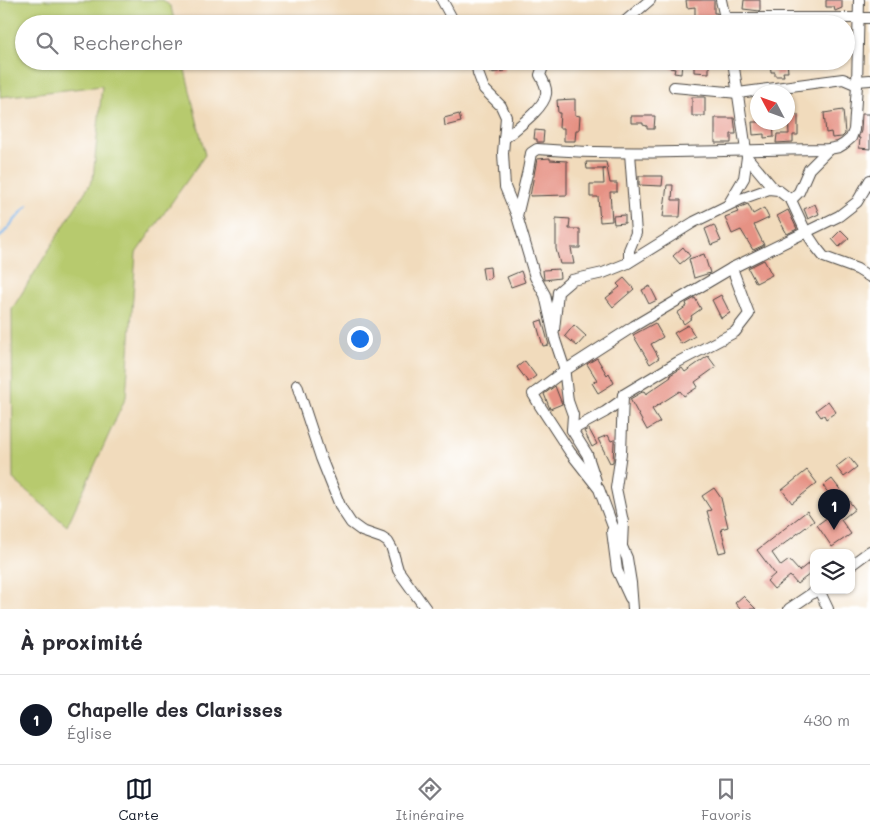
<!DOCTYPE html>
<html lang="fr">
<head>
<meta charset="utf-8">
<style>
  body { margin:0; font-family:Mali,sans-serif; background:#f2f2f3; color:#2b2b33 }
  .controls { position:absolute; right:15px; bottom:15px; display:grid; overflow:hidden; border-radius:10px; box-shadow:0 1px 4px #0004 }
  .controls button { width:45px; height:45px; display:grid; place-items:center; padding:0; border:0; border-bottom:1px solid #e1e1e2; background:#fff; color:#2b2b33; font:25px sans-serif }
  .compass { position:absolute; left:750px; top:85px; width:45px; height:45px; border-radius:50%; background:#fff; box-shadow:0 1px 4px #0004; rotate:311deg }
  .you { position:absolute; left:359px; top:338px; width:18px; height:18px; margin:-12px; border:4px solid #fff; border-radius:50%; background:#1a73e8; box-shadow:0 0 0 8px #1a73e833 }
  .badge { display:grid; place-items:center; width:32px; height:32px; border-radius:50%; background:#111827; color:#fff; font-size:16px; font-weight:700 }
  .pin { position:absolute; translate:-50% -41px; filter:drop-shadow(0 1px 2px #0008) }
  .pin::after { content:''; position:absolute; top:26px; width:18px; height:15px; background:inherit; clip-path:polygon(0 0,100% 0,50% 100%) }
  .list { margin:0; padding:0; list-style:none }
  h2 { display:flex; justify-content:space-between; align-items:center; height:65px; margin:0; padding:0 20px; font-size:21px }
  h2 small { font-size:16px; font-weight:400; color:#7c7c81 }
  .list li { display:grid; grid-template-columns:32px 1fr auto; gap:15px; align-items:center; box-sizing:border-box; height:90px; padding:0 20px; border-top:1px solid #e1e1e2 }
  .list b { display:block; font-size:19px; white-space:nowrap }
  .list p { margin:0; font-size:16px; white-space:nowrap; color:#7c7c81 }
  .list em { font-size:16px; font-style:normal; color:#7c7c81 }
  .icon { flex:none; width:28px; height:28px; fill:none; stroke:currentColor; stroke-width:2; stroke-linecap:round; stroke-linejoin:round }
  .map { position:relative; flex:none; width:870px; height:609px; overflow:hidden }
  .search { position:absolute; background:#fff; box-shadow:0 1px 4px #0004; left:15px; right:15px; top:15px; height:55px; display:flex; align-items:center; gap:12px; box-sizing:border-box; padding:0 18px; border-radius:28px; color:#7c7c81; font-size:19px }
  .sheet { height:155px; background:#fff }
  nav { display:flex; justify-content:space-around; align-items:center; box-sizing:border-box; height:70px; border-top:1px solid #e1e1e2; background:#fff; font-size:14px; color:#7c7c81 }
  nav a { display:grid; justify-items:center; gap:2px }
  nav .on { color:#111827 }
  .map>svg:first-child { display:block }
</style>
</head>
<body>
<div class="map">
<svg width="870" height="609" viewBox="0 0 870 609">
  <rect width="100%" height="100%" fill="#fff"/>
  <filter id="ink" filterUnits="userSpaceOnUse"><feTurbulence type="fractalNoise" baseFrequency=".02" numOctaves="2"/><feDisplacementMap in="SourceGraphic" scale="10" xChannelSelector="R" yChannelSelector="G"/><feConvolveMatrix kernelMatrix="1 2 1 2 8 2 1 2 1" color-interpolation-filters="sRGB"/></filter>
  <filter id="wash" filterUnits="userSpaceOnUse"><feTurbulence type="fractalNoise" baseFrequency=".0096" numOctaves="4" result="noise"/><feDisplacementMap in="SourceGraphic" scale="20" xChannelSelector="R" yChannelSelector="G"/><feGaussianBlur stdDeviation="1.12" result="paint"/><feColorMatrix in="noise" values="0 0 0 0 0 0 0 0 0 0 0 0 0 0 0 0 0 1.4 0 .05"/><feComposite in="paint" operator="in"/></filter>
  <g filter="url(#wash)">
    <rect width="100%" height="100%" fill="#f1dbbc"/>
    <path fill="#b7ca6e" stroke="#717a4c" d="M0 0H163L171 7 175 24H24V61H183L205 155 136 253 126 397 67 526 13 479 12 309 93 179 102 86 0 97Z"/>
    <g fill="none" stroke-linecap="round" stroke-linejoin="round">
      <path stroke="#79b5eb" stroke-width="2.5" d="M0 237 28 205"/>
    </g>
    <g id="blocks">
      <g fill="#e69284">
        <path d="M686 0H714V13H717V23H695V7L687 8Z"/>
        <path d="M744 0H760V11L743 9Z"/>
        <path d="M826 0H842V8L835 11 834 7H826Z"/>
        <path d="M671 61H682L681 74 674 73 675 69 670 68Z"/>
        <path d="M694 61H709V73L694 72Z"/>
        <path d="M787 61 788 72H783L784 76H775V72H771L770 62Z"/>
        <path d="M504 62 505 71 490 73 489 64Z"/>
        <rect x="692" y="97" width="13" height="19"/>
        <path d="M575 99V115L580 116 579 130H576L575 141H564V128H559L560 113H558L557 100Z"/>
        <path d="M843 110 845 134 842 137 832 138 831 132 826 133 824 113Z"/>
        <path d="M459 114 461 122 445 126 444 118Z"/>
        <path d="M862 114H870V149L859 148 860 138H858L861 131Z"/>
        <path d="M788 115H798V135H793V142L776 143 777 134H789Z"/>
        <path d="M631 116H655L654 129H647V126L643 125V123H631Z"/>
        <path d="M715 118H734L736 134H731V143H715Z"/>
        <path d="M752 122H773L774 137 764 138V134L753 135Z"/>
        <path d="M535 130 544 131 543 142H537V139H534Z"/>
        <path d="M550 158V160L567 161V195L530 196 537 159Z"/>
        <path d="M586 162H606L610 183H617V192H610L612 221 600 222 598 197H590V184H604L603 169H606H587Z"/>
        <path d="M639 176H663L662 186 639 185Z"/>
        <path d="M667 185H673L672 200H681L680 217H663Z"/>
        <path d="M748 204 753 214 764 208 769 218 754 225 764 245 753 250 741 230 732 234 725 217 738 212 736 209Z"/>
        <path d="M815 204 819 214 808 219 804 209Z"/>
        <path d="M788 210 797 229 787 234 777 216Z"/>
        <path d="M625 215V223L614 224 613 216Z"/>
        <path d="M556 218 570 219 569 229H580V248H571L574 264H560L556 249Z"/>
        <path d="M714 225 721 241 711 245 705 229Z"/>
        <path d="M841 230 849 238 839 247 832 239Z"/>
        <path d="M683 247 690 256 680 264 673 256Z"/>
        <path d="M704 254 710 273 694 278 689 259Z"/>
        <path d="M764 260 772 275 756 283 748 268Z"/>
        <path d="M490 267 491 278 484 280 482 268Z"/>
        <path d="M559 269 560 278 544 280 543 270Z"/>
        <path d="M521 271 525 282 511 287 507 277Z"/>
        <path d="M624 278 634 289 613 307 606 298 620 287 617 284Z"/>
        <path d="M650 286 657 300 649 304 642 290Z"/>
        <path d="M721 295 730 313 721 318 712 300Z"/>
        <path d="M695 298 701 309 691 316 692 318 684 324 677 313 687 306 686 303Z"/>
        <path d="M542 320 549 345 543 346 536 322Z"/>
        <path d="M655 323 663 337 651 344 659 358 650 364 633 335Z"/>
        <path d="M574 325 586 336 577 346 565 336Z"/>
        <path d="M688 325 695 336 681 344 674 333Z"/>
        <path d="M708 356 716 367 695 382 698 387 684 396 680 391 652 409 660 422 647 430 630 399 644 391 646 394 671 377 670 375 682 368 685 372Z"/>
        <path d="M597 358 607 375 609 373 614 383 598 393 592 383 597 380 587 364Z"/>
        <path d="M525 361 536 376 528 382 517 367Z"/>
        <path d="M555 386 562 404 550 409 544 394Z"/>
        <path d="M828 401 836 412 826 419 824 415 821 417 816 410Z"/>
        <path d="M589 429 597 444 592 447 584 431Z"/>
        <path d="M608 435 611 441 614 440V442L613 462 610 463 598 439Z"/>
        <path d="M849 457 857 467 844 477 836 467Z"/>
        <path d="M807 470 817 483 792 503 782 490Z"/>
        <path d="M832 479 855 509 841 520 851 534 832 547 817 525 840 508 823 486Z"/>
        <path d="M714 488 721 498 728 527 721 529 727 551 719 553 707 511 711 510 702 496Z"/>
        <path d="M807 511 814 521 772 553 781 566 789 560 799 571 814 559V571L797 584 790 576 774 589 767 581 775 574 757 550Z"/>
        <path d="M743 596 756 609H740L735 603Z"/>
      </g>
    </g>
  </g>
  <g filter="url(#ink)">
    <use href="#blocks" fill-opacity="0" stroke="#494541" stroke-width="1"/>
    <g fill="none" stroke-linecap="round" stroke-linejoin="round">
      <g stroke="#494541" stroke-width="12">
        <g id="minor">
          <path d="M442 0 455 24"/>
          <path d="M721 0 725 18H870"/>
          <path d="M622 24 650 0"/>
          <path d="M476 61 478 73 484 89 501 106 506 117 503 153 505 187 517 216 535 277 545 295 555 340 564 367 568 401 573 415 572 430 587 454 596 481"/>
          <path d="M857 81 870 80"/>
          <path d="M674 87 738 93 843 79 857 85"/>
          <path d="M504 139C515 129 544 109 546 94 547 88 543 80 540 75L545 61"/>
          <path d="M747 157 774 189"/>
          <path d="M870 180 857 202 839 216 806 232 816 247 824 257 857 269 870 277"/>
          <path d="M791 200 799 192 809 169 829 149"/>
          <path d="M728 205 744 178 747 157 733 61"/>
          <path d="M517 216 528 170 531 153 537 149C634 157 732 149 829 149L839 147 844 144 851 138 854 130 857 85 859 0"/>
          <path d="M629 262V250L636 233 630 153"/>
          <path d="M554 330 558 292 572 280 603 273 628 263 694 222 741 199 769 189 778 190 791 200 806 232 732 268 634 326 564 371 533 394 540 406 570 452 599 489 612 524 627 558 631 583 633 609"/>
          <path d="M297 385 321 458 341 508 351 523 362 531 382 538 388 542 392 549 398 570 426 609"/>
          <path d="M572 430 605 412 622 400 623 395 678 362 735 332 749 314 732 268"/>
          <path d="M612 531 617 570 630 598"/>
          <path d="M622 545 623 522 616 488 621 453 623 395"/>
          <path d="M851 565 870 551"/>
          <path d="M819 590 828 609"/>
          <path d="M789 609 817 590"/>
        </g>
      </g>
      <use href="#minor" stroke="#fff" stroke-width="10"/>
    </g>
  </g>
</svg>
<div class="controls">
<button><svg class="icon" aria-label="layers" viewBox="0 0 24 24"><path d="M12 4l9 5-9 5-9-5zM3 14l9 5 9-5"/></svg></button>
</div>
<svg class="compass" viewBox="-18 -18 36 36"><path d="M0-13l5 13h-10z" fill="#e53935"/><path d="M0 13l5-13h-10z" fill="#7c7c81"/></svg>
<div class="you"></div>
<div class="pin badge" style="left:834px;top:530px">1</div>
<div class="search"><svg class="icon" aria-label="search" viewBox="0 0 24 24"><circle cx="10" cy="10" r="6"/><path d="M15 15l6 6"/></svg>Rechercher</div>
</div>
<section class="sheet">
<h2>À proximité<small></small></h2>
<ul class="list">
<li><span class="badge">1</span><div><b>Chapelle des Clarisses</b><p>Église</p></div><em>430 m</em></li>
</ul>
</section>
<nav>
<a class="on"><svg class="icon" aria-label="map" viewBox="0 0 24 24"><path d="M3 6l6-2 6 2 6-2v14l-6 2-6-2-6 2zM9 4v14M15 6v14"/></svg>Carte</a>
<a><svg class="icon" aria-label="directions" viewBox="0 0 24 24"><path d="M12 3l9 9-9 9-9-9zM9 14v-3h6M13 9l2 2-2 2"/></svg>Itinéraire</a>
<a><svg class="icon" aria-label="saved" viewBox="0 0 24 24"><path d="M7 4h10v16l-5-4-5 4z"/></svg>Favoris</a>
</nav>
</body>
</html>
